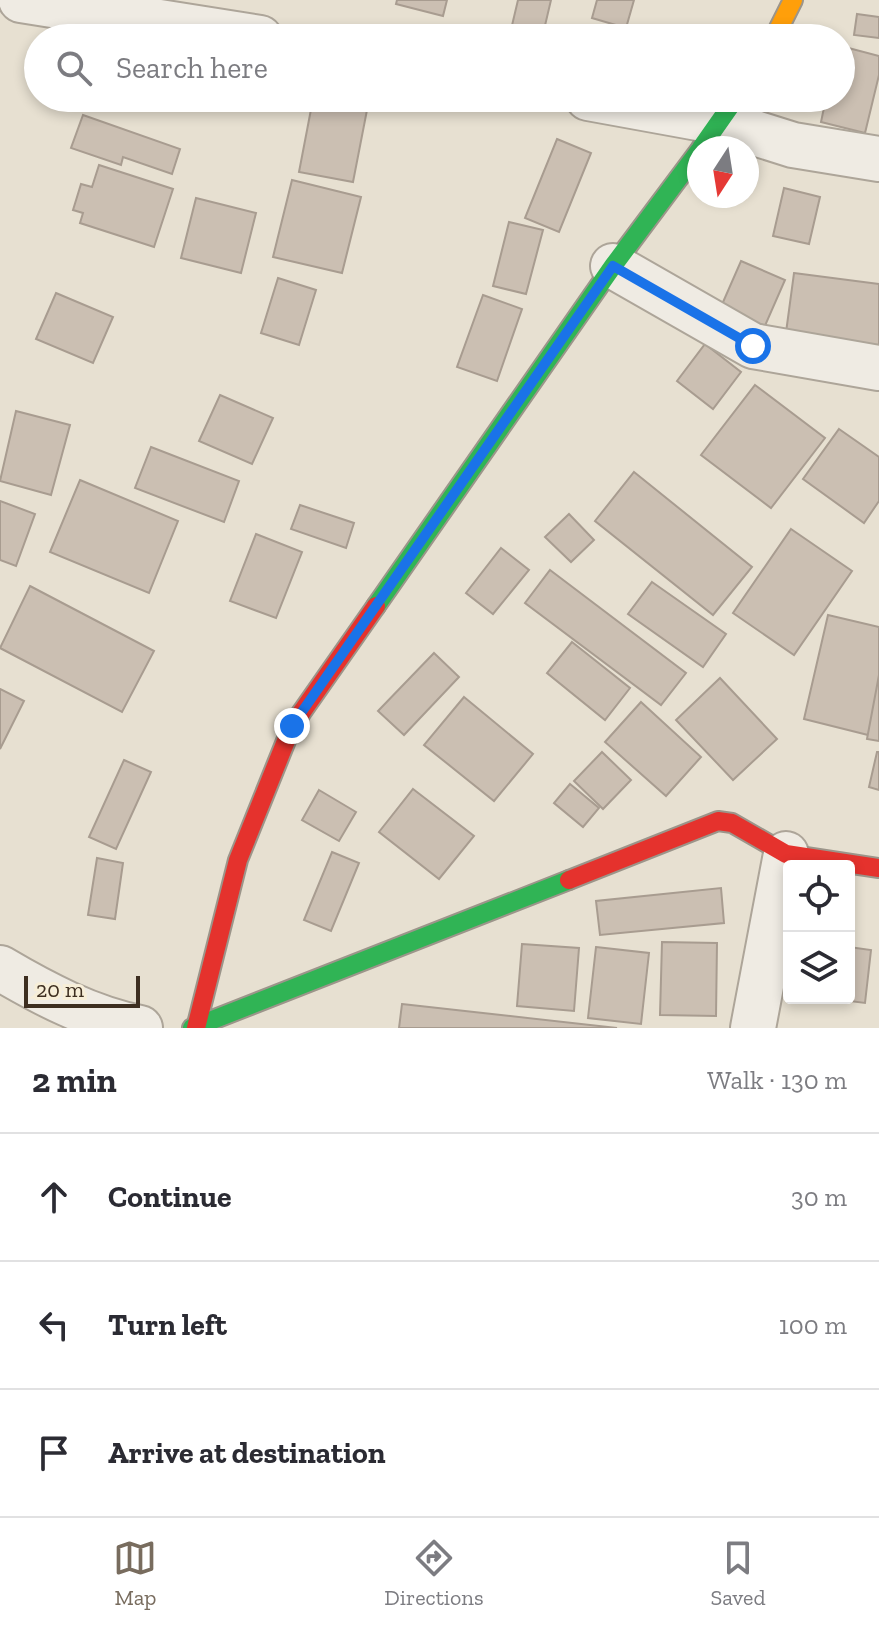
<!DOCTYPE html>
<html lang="en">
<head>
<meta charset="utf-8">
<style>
  body { margin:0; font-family:"Zilla Slab",serif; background:#f2f2f3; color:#2b2b33 }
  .controls { position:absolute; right:24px; bottom:24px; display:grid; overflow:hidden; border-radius:8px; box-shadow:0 4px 12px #0003 }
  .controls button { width:72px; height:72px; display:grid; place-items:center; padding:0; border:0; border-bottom:2px solid #e1e1e2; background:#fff; color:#2b2b33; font:40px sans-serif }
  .compass { position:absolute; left:687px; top:136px; width:72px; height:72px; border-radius:50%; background:#fff; box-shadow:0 4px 12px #0003; rotate:192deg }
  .scale { position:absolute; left:24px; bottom:20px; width:116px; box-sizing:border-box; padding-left:8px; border:4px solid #3d2e20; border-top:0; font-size:22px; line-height:28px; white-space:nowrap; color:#3d2e20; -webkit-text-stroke:6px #f7eed8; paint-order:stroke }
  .stop { position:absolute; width:24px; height:24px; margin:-18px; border:6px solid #1a73e8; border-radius:50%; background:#fff }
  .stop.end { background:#1a73e8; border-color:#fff; box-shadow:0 2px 8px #0008 }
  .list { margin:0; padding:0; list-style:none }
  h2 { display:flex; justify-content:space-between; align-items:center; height:104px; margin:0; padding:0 32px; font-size:34px }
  h2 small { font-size:26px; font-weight:400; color:#7c7c81 }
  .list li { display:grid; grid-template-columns:52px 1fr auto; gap:24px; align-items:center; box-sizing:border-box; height:128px; padding:0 32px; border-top:2px solid #e1e1e2 }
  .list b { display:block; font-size:30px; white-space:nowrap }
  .list em { font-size:26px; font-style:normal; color:#7c7c81 }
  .icon { flex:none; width:44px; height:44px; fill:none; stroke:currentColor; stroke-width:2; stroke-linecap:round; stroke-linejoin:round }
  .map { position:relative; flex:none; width:879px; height:1028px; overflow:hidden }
  .search { position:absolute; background:#fff; box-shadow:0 4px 12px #0003; left:24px; right:24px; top:24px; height:88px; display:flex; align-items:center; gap:20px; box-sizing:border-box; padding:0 28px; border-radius:44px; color:#7c7c81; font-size:30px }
  .sheet { height:488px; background:#fff }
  nav { display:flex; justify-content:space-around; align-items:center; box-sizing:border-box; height:112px; border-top:2px solid #e1e1e2; background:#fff; font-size:22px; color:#7c7c81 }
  nav a { display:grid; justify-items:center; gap:4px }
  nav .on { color:#786c5e }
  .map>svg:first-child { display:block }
</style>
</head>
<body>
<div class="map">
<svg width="879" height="1028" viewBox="0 0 879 1028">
  <rect width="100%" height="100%" fill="#e7e0d1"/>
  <g fill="#cbbfb2" stroke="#a89c90" stroke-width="2">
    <path d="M397 0H447L443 16 396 4Z"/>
    <path d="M518 0H551L543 34 558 38H509Z"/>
    <path d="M597 0H634L626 28 592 18Z"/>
    <path d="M857 14 879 17V38L854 35Z"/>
    <path d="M841 46 879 56V75L865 133 821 122 826 98H841Z"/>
    <path d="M313 99 367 110 353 182 299 172Z"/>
    <path d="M83 115 180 149 172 174 123 157 121 165 71 148Z"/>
    <path d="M557 139 591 153 559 232 525 218Z"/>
    <path d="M99 165 173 189 154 247 80 223 83 213 73 210 81 184 92 187Z"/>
    <path d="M292 180 361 197 342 273 273 257Z"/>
    <path d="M784 188 820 197 809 244 773 236Z"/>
    <path d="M196 198 256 213 241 273 181 258Z"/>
    <path d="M509 222 543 230 526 294 493 286Z"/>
    <path d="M741 261 785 280 764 328 720 309Z"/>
    <path d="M794 273 879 284V352L785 340Z"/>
    <path d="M278 278 316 290 299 345 261 333Z"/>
    <path d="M56 293 113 317 93 363 36 339Z"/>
    <path d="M483 295 522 309 497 381 457 367Z"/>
    <path d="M705 344 741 372 713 409 677 381Z"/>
    <path d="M755 385 825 438 771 508 701 455Z"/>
    <path d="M220 395 273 418 252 464 199 441Z"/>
    <path d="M16 411 70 425 51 495 0 481Z"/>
    <path d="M839 429 879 457V501L864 523 803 479Z"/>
    <path d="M151 447 239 481 224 522 135 488Z"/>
    <path d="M634 472 752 567 713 615 595 521Z"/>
    <path d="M80 480 178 521 149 593 50 552Z"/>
    <path d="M0 501 35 514 16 566 0 560Z"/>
    <path d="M300 505 354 523 346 548 291 529Z"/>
    <path d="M569 514 594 540 571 562 545 537Z"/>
    <path d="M791 529 852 571 794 655 733 613Z"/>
    <path d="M256 534 302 552 276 618 230 601Z"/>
    <path d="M501 548 529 570 493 614 466 593Z"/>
    <path d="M550 570 686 673 661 705 525 603Z"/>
    <path d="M652 582 726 634 703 667 628 614Z"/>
    <path d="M30 586 154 651 122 712 0 648Z"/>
    <path d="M828 615 879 627V706L872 736 804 719Z"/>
    <path d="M572 642 630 688 605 720 547 673Z"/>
    <path d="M434 653 459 677 404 735 378 711Z"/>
    <path d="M879 675V741L867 739Z"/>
    <path d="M720 678 777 739 733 780 676 720Z"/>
    <path d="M0 689 24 701 0 749Z"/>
    <path d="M464 697 533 754 494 801 424 745Z"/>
    <path d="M641 702 701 757 666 796 605 742Z"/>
    <path d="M602 752 631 780 603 809 574 781Z"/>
    <path d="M877 752H879V790L869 787Z"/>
    <path d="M124 760 151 772 116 849 89 837Z"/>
    <path d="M570 784 599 808 583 827 554 803Z"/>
    <path d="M413 789 474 836 439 879 379 832Z"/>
    <path d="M319 790 356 812 339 841 302 820Z"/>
    <path d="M332 852 359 863 331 931 304 920Z"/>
    <path d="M97 858 123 863 115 919 88 915Z"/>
    <path d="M721 888 724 923 600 935 596 901Z"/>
    <path d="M662 942 717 943 716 1016 660 1015Z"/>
    <path d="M522 944 579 948 574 1011 517 1006Z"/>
    <path d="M596 947 649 953 641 1024 588 1018Z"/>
    <path d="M849 947 871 950 865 1003 826 998H849Z"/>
    <path d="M402 1004 617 1028H399Z"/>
  </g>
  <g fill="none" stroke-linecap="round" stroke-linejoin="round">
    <g stroke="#ada599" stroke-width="48">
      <g id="street">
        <path d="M21 0 260 38"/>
        <path d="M588 98 720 122 793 145 879 159"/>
        <path d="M613 266 753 346 879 368"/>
        <path d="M0 968C44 994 90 1018 140 1028"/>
        <path d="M753 1028 786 854"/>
      </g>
    </g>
    <g stroke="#9c958a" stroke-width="22">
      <g id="fast">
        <path d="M701 148 736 98"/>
        <path d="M376 606 613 266 699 151"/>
        <path d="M192 1028 569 880"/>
      </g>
    </g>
    <g stroke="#9c958a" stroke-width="22">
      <path id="slow" d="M774 38 793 0"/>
    </g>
    <g stroke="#9c958a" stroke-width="22">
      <g id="jam">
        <path d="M569 880 718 821 732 823 786 854 879 868"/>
        <path d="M196 1028 238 860 292 726 376 606"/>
      </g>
    </g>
    <use href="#street" stroke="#efebe3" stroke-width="44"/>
    <use href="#fast" stroke="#30b455" stroke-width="18"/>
    <use href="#slow" stroke="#ff9f0a" stroke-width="18"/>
    <use href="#jam" stroke="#e5322d" stroke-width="18"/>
  </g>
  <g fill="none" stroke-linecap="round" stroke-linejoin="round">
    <path stroke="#1a73e8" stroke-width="10" d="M292 726 613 266 753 346"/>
  </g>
</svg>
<div class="controls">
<button><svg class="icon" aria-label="locate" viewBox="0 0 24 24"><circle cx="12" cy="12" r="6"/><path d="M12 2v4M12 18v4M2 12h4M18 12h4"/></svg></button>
<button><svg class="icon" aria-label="layers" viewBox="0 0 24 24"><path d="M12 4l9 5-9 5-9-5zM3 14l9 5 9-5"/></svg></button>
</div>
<svg class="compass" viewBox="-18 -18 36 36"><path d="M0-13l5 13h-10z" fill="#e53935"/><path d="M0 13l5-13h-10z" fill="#7c7c81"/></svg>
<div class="scale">20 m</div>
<div class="stop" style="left:753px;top:346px"></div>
<div class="stop end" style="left:292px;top:726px"></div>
<div class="search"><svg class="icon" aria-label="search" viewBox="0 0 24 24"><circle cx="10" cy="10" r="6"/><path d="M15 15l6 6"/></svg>Search here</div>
</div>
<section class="sheet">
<h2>2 min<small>Walk · 130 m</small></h2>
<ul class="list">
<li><svg class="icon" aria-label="ahead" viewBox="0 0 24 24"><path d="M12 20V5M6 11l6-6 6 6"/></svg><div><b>Continue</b></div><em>30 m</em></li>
<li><svg class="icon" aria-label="left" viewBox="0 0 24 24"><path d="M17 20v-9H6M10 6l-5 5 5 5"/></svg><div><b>Turn left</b></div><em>100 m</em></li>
<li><svg class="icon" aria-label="arrive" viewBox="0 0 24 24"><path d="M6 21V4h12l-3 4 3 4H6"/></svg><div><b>Arrive at destination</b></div></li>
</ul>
</section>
<nav>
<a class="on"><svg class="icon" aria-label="map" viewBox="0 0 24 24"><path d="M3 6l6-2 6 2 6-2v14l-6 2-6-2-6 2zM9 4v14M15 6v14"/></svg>Map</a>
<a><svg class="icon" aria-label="directions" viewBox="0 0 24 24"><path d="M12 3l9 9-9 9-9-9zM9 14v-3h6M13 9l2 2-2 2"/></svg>Directions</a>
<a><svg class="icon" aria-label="saved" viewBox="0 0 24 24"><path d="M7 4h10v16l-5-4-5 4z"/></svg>Saved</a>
</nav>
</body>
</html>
